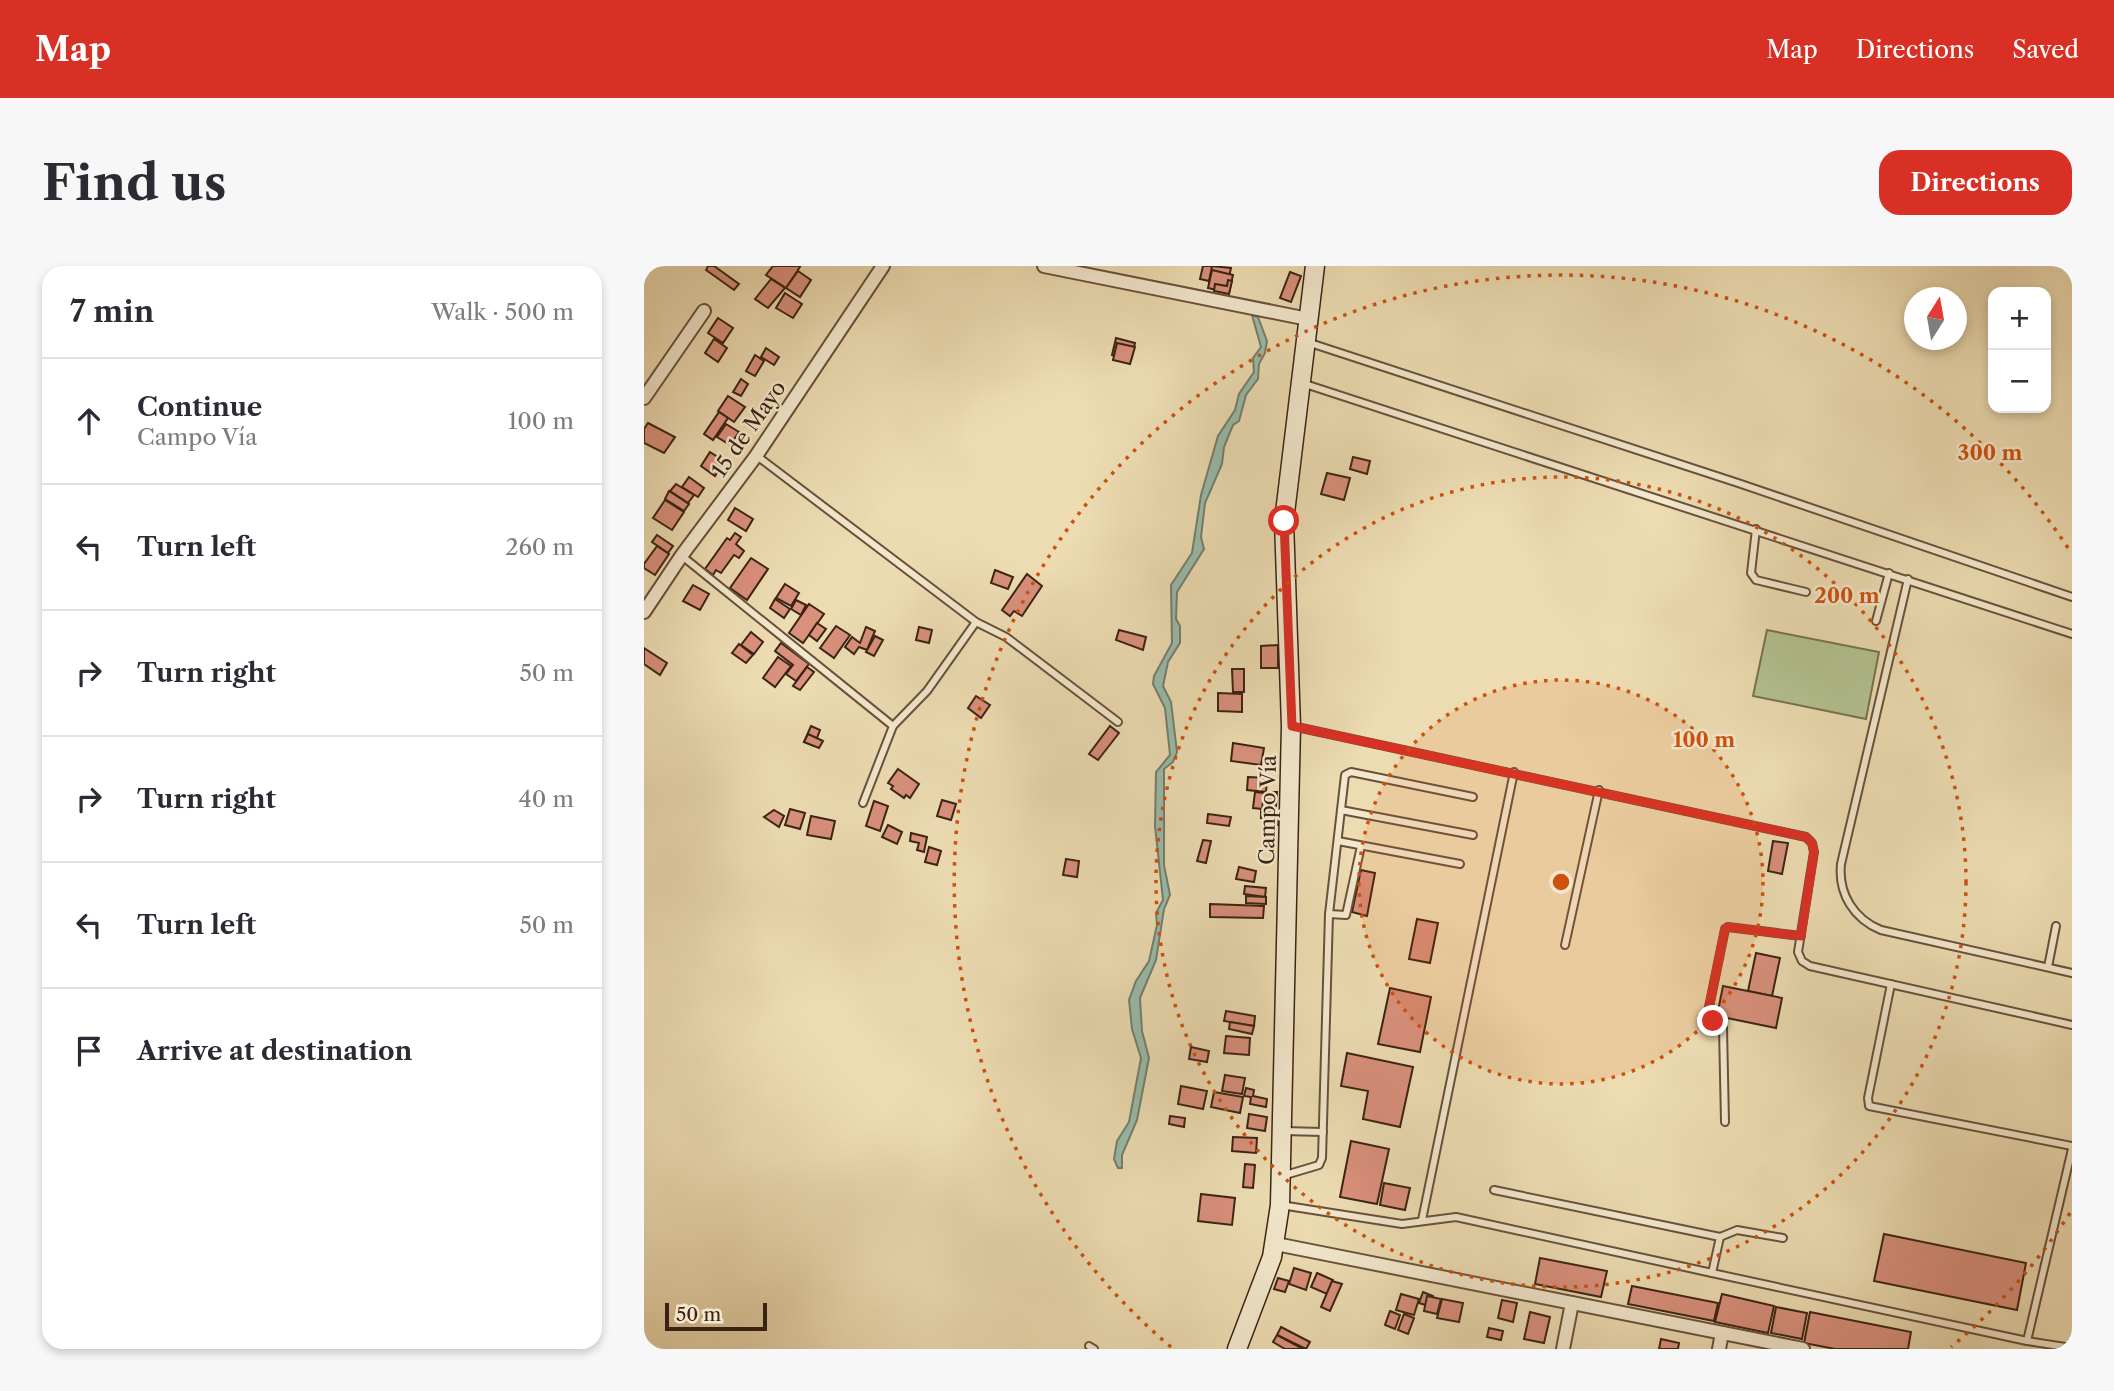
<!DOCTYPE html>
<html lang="en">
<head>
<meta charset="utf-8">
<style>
  body { margin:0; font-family:"Libre Caslon Text",serif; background:#f7f7f7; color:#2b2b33 }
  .controls { position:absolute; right:21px; top:21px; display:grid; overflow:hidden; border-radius:14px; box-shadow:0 4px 10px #0003 }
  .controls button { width:63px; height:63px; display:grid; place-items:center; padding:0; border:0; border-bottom:2px solid #e1e1e2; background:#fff; color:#2b2b33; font:35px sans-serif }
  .compass { position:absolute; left:1260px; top:21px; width:63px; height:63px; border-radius:50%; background:#fff; box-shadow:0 4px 10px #0003; rotate:11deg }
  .scale { position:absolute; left:21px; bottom:18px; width:102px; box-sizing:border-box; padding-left:7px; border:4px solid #3b2313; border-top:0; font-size:19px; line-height:24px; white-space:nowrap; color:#3b2313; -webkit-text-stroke:5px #f3e8cd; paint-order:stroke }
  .stop { position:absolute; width:21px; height:21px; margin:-16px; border:5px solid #d93025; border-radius:50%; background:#fff }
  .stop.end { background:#d93025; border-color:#fff; box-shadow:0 2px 7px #0008 }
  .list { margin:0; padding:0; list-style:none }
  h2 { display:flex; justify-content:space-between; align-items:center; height:91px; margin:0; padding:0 28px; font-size:30px }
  h2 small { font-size:23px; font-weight:400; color:#7c7c81 }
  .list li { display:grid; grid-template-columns:46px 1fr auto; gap:21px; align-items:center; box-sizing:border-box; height:126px; padding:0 28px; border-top:2px solid #e1e1e2 }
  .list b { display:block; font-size:26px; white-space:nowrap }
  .list p { margin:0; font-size:23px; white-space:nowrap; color:#7c7c81 }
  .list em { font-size:23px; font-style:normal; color:#7c7c81 }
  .icon { flex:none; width:38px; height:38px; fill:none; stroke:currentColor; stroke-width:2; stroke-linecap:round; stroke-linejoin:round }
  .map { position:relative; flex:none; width:1428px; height:1083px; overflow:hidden; border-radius:21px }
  header { display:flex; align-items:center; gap:42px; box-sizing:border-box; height:98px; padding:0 35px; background:#d93025; color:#fff }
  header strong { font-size:33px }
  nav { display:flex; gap:38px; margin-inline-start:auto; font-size:24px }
  .intro { display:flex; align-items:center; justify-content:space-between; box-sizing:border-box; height:168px; padding:0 42px }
  h1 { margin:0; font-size:49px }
  .button { padding:18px 32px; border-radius:21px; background:#d93025; color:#fff; font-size:24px; font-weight:700 }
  main { display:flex; gap:42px; padding:0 42px }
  aside { flex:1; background:#fff; border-radius:21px; box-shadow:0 4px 10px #0003 }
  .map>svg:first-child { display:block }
</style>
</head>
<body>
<header>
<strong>Map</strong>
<nav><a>Map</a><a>Directions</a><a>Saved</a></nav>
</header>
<div class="intro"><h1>Find us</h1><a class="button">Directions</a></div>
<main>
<aside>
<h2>7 min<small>Walk · 500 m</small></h2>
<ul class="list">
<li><svg class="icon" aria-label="ahead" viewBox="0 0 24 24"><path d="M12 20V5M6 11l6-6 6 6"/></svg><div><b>Continue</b><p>Campo Vía</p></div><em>100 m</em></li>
<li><svg class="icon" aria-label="left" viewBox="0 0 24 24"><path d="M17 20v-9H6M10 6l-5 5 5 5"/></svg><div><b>Turn left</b></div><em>260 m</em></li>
<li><svg class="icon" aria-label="right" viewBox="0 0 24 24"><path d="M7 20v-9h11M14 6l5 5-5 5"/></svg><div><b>Turn right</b></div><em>50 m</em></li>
<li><svg class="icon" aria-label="right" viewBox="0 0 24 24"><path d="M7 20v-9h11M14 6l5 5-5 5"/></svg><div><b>Turn right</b></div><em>40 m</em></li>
<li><svg class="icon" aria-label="left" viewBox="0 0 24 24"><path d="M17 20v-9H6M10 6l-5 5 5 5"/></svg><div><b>Turn left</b></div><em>50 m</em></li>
<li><svg class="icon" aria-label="arrive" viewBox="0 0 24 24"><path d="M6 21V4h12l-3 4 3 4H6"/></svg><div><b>Arrive at destination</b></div></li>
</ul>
</aside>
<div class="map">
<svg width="1428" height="1083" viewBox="0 0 1428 1083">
  <rect width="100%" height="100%" fill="#eddcb2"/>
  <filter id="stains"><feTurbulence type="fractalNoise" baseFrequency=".00286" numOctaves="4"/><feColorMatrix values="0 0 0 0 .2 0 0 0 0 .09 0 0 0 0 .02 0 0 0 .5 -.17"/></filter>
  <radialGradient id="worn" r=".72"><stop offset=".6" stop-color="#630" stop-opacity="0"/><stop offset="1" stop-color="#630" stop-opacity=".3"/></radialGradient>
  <path fill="#b3c290" stroke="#777252" stroke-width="2" d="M1123 364 1235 386 1222 453 1109 430Z"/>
  <path fill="#99bcab" stroke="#737f6e" stroke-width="2" d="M608 49 614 51 623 75 621 87 615 98 614 113 602 129 595 155 589 159 580 181 578 198 561 237 557 271 560 283 533 326 532 353 536 360V377L524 396 519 420 527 436 533 486 529 496 520 503V599L526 629 520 643 512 694 496 732 498 765 505 792 493 854 478 889V902H474L470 893 473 875 485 856 497 792 488 763 485 734 492 715 505 695 513 659 512 647 519 634 511 560 512 506 526 489 521 442 509 418 510 410 528 377 527 319 548 287 557 229 574 170 591 144 595 128 610 106 609 92 617 81Z"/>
  <g fill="#d9907c" stroke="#3b2313" stroke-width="2">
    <path d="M64 0H70L95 18 90 24 62 4Z"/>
    <path d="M129 0H154L156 1 142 22 122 9Z"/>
    <path d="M559 0H569L565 15 556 13Z"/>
    <path d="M568 0 587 2 583 20 565 16Z"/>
    <path d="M568 4 589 9 585 27 564 22Z"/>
    <path d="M154 5 167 14 156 31 142 22Z"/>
    <path d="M646 6 657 10 647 36 636 32Z"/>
    <path d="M127 13 141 22 124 42 111 33Z"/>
    <path d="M584 14 588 15 585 28 570 25 571 18 583 20Z"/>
    <path d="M141 27 158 38 149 52 132 42Z"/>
    <path d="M74 52 89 62 79 77 64 67Z"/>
    <path d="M472 72 491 77 487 94 468 89Z"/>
    <path d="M70 73 83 82 74 96 61 87Z"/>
    <path d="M473 77 491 81 486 98 469 94Z"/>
    <path d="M122 82 135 91 130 99 117 91Z"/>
    <path d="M111 89 120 95 111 110 102 105Z"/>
    <path d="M97 113 104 118 97 130 89 126Z"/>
    <path d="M84 130 101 141 90 156 74 145Z"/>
    <path d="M75 146 84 152 69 174 60 168Z"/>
    <path d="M4 157 31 171 20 187 0 177V163Z"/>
    <path d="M82 158 95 166 86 179 73 171Z"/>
    <path d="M66 186 80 195 71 210 57 200Z"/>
    <path d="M709 191 726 195 723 208 706 203Z"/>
    <path d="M683 207 706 212 700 234 677 228Z"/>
    <path d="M45 211 60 222 54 231 38 221Z"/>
    <path d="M32 218 50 229 44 237 26 225Z"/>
    <path d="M25 225 45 238 40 245 21 233Z"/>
    <path d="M21 234 40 246 28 264 9 252Z"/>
    <path d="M91 242 109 253 102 265 84 254Z"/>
    <path d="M91 267 97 271 92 278 100 285 95 292 90 289 77 307 72 304 69 309 61 303 83 272 86 274Z"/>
    <path d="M13 269 29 280 24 287 8 276Z"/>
    <path d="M13 280 25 288 11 309 0 302V298Z"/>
    <path d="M107 292 124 303 103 334 86 322Z"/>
    <path d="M351 304 369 311 364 323 347 317Z"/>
    <path d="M383 308 398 320 378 350 370 345 366 350 358 344Z"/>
    <path d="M141 318 155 327 147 340 132 332Z"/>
    <path d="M49 319 65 328 56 344 39 335Z"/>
    <path d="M131 333 146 343 140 352 126 342Z"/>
    <path d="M152 334 162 339 157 349 147 343Z"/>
    <path d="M165 338 180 348 159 377 145 367Z"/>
    <path d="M173 357 182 363 173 375 165 369Z"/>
    <path d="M192 360 206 369 190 392 176 382Z"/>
    <path d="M222 361 231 365 223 384 215 381 210 388 201 381 208 371 216 377Z"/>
    <path d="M275 361 288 364 285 377 272 374Z"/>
    <path d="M475 364 502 371 499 384 472 374Z"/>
    <path d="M107 366 119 376 110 388 97 379Z"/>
    <path d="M231 370 239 374 230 390 222 386Z"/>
    <path d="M137 377 165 398 152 415 142 408 149 399 131 385Z"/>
    <path d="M95 378 109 389 102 397 88 387Z"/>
    <path d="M634 379V402H617V380Z"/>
    <path d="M0 382 23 397 16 409 0 398Z"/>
    <path d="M134 391 147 400 131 421 119 412Z"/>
    <path d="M163 401 170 406 156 424 149 420Z"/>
    <path d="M588 403H600V426H589Z"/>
    <path d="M574 427 598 428V446L574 445Z"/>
    <path d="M332 430 346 439 337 452 324 442Z"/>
    <path d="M167 460 176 464 170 480 160 476Z"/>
    <path d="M466 460 475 467 454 494 445 488Z"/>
    <path d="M164 468 179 475 175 482 160 476Z"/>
    <path d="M589 477 620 482 617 499 587 495Z"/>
    <path d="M254 503 275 518 266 532 262 529 260 532 247 523 249 520 244 517Z"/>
    <path d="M604 511 623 512 622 526 603 524Z"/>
    <path d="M611 526 620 527 618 543 609 542Z"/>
    <path d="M623 526H633L632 540H622Z"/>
    <path d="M298 534 312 538 307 554 293 550Z"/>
    <path d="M230 535 244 540 236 565 222 560Z"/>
    <path d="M146 543 161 547 156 563 141 559Z"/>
    <path d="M617 543 635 547 634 559H630V553L617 552Z"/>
    <path d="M130 544 140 550 135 561 120 551Z"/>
    <path d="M564 548 587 551 585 560 563 557Z"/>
    <path d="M167 550 191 555 187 573 163 569Z"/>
    <path d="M244 559 258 566 253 578 238 571Z"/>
    <path d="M267 567 283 571 280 586 273 584 275 577 266 575Z"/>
    <path d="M559 574 567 575 562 597 553 595Z"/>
    <path d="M1129 575 1144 577 1138 608 1124 605Z"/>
    <path d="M285 581 297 585 293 599 281 596Z"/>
    <path d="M422 593 435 595 433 611 419 609Z"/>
    <path d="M595 601 612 605 610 616 592 613Z"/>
    <path d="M717 604 731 607 723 650 708 646Z"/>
    <path d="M601 620 622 622 621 631 600 628Z"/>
    <path d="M602 630 622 631V638L602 637Z"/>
    <path d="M566 638 620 640 619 652 566 651Z"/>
    <path d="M773 653 794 657 786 697 765 693Z"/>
    <path d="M1112 687 1136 692 1128 730 1104 725Z"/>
    <path d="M1079 720 1138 732 1132 762 1073 750Z"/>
    <path d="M746 722 787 731 776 786 734 778Z"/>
    <path d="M582 745 611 750 610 760 580 755Z"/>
    <path d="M586 756 610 760 608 768 585 763Z"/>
    <path d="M582 770 606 772 605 789 580 787Z"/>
    <path d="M547 781 565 785 563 796 545 793Z"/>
    <path d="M703 787 769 801 756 861 719 853 724 825 697 820Z"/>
    <path d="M581 809 601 812 598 828 578 825Z"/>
    <path d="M537 820 563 825 559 843 534 838Z"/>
    <path d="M602 822 610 824 609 830 623 833 622 841 606 838 607 831 600 830Z"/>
    <path d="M570 826 599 831 596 847 567 841Z"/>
    <path d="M605 848 623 851 621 865 603 862Z"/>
    <path d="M526 850 541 852 540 861 525 858Z"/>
    <path d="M589 871 613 872 612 887 588 885Z"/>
    <path d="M707 875 745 883 733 938 696 931Z"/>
    <path d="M601 898 611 899 609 922 599 921Z"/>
    <path d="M740 917 766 922 761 944 736 939Z"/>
    <path d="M557 928 591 932 588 959 554 955Z"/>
    <path d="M1240 968 1382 997 1373 1044 1230 1015Z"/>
    <path d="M896 992 963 1005 957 1031 891 1018Z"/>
    <path d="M650 1002 667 1007 662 1024 645 1018Z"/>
    <path d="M673 1007 689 1014 683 1028 667 1021Z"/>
    <path d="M634 1012 645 1015 641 1026 630 1023Z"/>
    <path d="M688 1015 698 1018 686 1045 677 1041Z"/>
    <path d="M988 1020 1074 1037 1070 1055 984 1038Z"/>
    <path d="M779 1026 789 1030 785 1040 775 1037Z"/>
    <path d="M757 1028 775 1033 770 1049 752 1044Z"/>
    <path d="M1078 1028 1130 1040 1124 1067 1071 1056Z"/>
    <path d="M783 1030 797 1033 793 1048 780 1045Z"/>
    <path d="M798 1033 819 1037 815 1056 793 1052Z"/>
    <path d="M858 1034 873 1037 869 1056 854 1052Z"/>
    <path d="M1132 1041 1163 1047 1158 1073 1127 1067Z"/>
    <path d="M746 1045 756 1049 751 1063 741 1059Z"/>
    <path d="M886 1046 906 1051 900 1077 880 1073Z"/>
    <path d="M1166 1046 1267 1066 1264 1083H1191L1160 1077Z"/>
    <path d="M760 1048 770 1052 764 1068 754 1064Z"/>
    <path d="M637 1061 666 1076 662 1083 633 1069Z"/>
    <path d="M845 1062 859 1065 857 1074 843 1071Z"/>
    <path d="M633 1069 659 1083H641L629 1076Z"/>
    <path d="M1017 1073 1035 1077 1034 1083H1015Z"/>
  </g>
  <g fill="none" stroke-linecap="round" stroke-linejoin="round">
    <g stroke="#68513b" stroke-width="10">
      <g id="lane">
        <path d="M663 76 1094 217 1428 331"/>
        <path d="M658 117 1428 368"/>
        <path d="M113 190 332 356 362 371 474 456"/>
        <path d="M1112 263 1107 307 1112 314 1162 326"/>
        <path d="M38 290 249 460"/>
        <path d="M1264 313 1197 598C1194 628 1210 653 1237 664L1428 707"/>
        <path d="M1232 355 1245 307"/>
        <path d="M648 460 1162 571 1168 577 1170 586 1154 686 1158 695 1166 700 1428 759"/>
        <path d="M219 537 249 460 283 425 332 356"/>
        <path d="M697 544 829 569"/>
        <path d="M694 575 816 598"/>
        <path d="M685 648 702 649 717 580"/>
        <path d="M921 679 955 524"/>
        <path d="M1404 701 1412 660"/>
        <path d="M1247 718 1224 832 1225 840 1428 880"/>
        <path d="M1081 856 1079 762 1064 746 1081 663 1084 661 1157 670"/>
        <path d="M639 865 679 866"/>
        <path d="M638 910 675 899 678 892 685 648 701 509 707 506 829 531"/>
        <path d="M637 939 758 958 812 951 1068 1007 1076 971 850 924"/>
        <path d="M778 954 870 506"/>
        <path d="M1076 971 1093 964 1139 972"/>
        <path d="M1068 1007 1383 1075 1428 883"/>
        <path d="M1383 1075 1428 1082"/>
        <path d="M445 1080 450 1083"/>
      </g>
    </g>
    <g stroke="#68513b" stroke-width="16">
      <g id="street">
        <path d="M400 0 664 53"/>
        <path d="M0 132 60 45"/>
        <path d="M0 346 38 289 112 190 239 0"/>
        <path d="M632 978 1159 1083"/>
        <path d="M919 1083 928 1037"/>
        <path d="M1075 1083 1078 1067"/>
      </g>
    </g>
    <g stroke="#3b2313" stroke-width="21">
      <path id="secondary" d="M593 1083 628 991 636 939 647 460 640 255 671 0"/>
    </g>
    <use href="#lane" stroke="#f3e8cd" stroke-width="6"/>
    <use href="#street" stroke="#f3e8cd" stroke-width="12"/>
    <use href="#secondary" stroke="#f3e8cd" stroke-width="18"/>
  </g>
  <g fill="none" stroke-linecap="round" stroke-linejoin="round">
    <path stroke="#d93025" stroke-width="9" d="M640 255 648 460 1162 571 1168 577 1170 586 1157 670 1084 661 1081 663 1064 746 1069 755"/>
  </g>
  <circle cx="917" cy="616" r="202" fill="#ce510d" fill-opacity=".12"/>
  <g fill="none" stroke="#ce510d" stroke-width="3.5" stroke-dasharray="3.5 7">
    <circle cx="917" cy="616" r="202"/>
    <circle cx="917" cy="616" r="405"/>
    <path d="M1426 947A607 607 0 0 1 1307 1081M527 1081A607 607 0 1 1 1426 285"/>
  </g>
  <g text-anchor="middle" stroke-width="5" stroke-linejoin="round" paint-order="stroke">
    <g font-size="21" fill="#3b2313" stroke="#f3e8cd">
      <text transform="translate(105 163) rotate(-55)" y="7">15 de Mayo</text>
      <text transform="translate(624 544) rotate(-89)" y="7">Campo Vía</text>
    </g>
  </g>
  <circle cx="917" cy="616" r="10" fill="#ce510d" stroke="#f3e8cd" stroke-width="3.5"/>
  <g font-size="21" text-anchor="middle" font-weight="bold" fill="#ce510d" stroke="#f3e8cd" stroke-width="5" stroke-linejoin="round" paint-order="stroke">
    <text x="1346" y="194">300 m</text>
    <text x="1203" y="337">200 m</text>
    <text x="1060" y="481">100 m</text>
  </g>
  <rect width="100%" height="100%" filter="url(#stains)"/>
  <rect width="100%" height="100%" fill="url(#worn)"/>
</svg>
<div class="controls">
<button>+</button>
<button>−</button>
</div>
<svg class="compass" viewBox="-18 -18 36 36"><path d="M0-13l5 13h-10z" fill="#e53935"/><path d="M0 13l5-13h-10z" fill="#7c7c81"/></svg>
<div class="scale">50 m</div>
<div class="stop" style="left:640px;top:255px"></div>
<div class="stop end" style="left:1069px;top:755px"></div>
</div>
</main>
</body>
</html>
